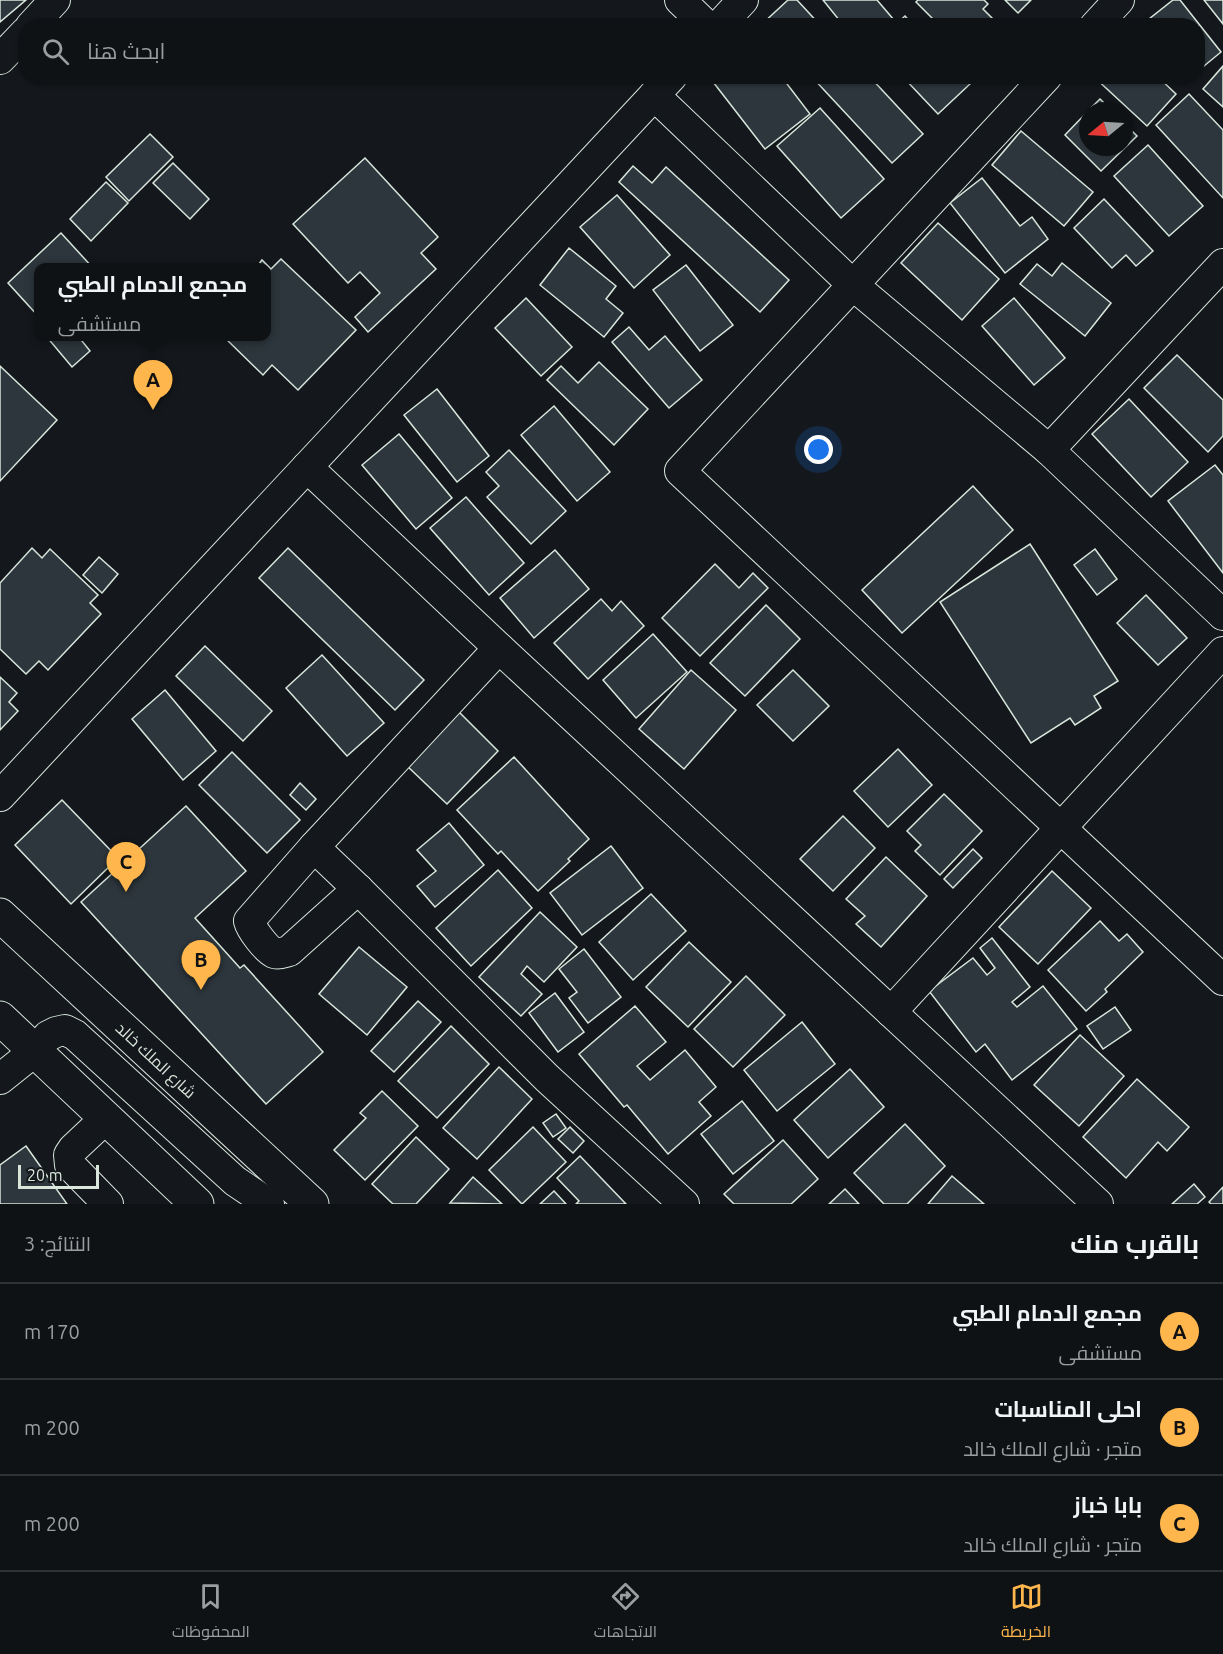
<!DOCTYPE html>
<html lang="ar">
<head>
<meta charset="utf-8">
<style>
  body { margin:0; font-family:Ubuntu,Cairo,sans-serif; background:#181b1e; color:#f1f3f6; direction:rtl }
  .compass { position:absolute; left:1079px; top:102px; width:54px; height:54px; border-radius:50%; background:#0f1215; box-shadow:0 2px 4px #0004; rotate:252deg }
  .scale { position:absolute; left:18px; bottom:15px; width:81px; box-sizing:border-box; padding-left:6px; border:3px solid #d8e6dc; border-top:0; font-size:16px; line-height:21px; white-space:nowrap; color:#d8e6dc; -webkit-text-stroke:4px #14181c; paint-order:stroke }
  .you { position:absolute; left:819px; top:450px; width:21px; height:21px; margin:-15px; border:4px solid #fff; border-radius:50%; background:#1a73e8; box-shadow:0 0 0 9px #1a73e833 }
  .badge { display:grid; place-items:center; width:39px; height:39px; border-radius:50%; background:#ffb74d; color:#111; font-size:20px; font-weight:700 }
  .pin { position:absolute; translate:-50% -50px; filter:drop-shadow(0 2px 3px #0008) }
  .pin::after { content:''; position:absolute; top:32px; width:21px; height:18px; background:inherit; clip-path:polygon(0 0,100% 0,50% 100%) }
  .popup { position:absolute; left:34px; top:263px; width:237px; height:78px; box-sizing:border-box; display:grid; place-content:center; border-radius:12px; background:#0f1215; filter:drop-shadow(0 2px 4px #0005); font-size:20px; white-space:nowrap; color:#9b9ea0 }
  .popup b { font-size:22px; color:#f1f3f6 }
  .popup::after { content:''; position:absolute; left:50%; top:100%; margin-left:-12px; border:12px solid transparent; border-top-color:#0f1215 }
  .list { margin:0; padding:0; list-style:none }
  h2 { display:flex; justify-content:space-between; align-items:center; height:78px; margin:0; padding:0 24px; font-size:26px }
  h2 small { font-size:20px; font-weight:400; color:#9b9ea0 }
  .list li { display:grid; grid-template-columns:39px 1fr auto; gap:18px; align-items:center; box-sizing:border-box; height:96px; padding:0 24px; border-top:2px solid #2f3234 }
  .list b { display:block; font-size:22px; white-space:nowrap }
  .list p { margin:0; font-size:20px; white-space:nowrap; color:#9b9ea0 }
  .list em { font-size:20px; font-style:normal; color:#9b9ea0 }
  .icon { flex:none; width:33px; height:33px; fill:none; stroke:currentColor; stroke-width:2; stroke-linecap:round; stroke-linejoin:round }
  .map { position:relative; flex:none; width:1223px; height:1204px; overflow:hidden; direction:ltr }
  .search { position:absolute; background:#0f1215; box-shadow:0 2px 4px #0004; left:18px; right:18px; top:18px; height:66px; display:flex; align-items:center; gap:15px; box-sizing:border-box; padding:0 21px; border-radius:24px; color:#9b9ea0; font-size:22px }
  .sheet { height:366px; background:#0f1215 }
  nav { display:flex; justify-content:space-around; align-items:center; box-sizing:border-box; height:84px; border-top:2px solid #2f3234; background:#0f1215; font-size:16px; color:#9b9ea0 }
  nav a { display:grid; justify-items:center; gap:3px }
  nav .on { color:#ffb74d }
  .map>svg:first-child { display:block }
</style>
</head>
<body>
<div class="map">
<svg width="1223" height="1204" viewBox="0 0 1223 1204">
  <rect width="100%" height="100%" fill="#14181c"/>
  <g fill="#2c363c" stroke="#d8e6dc" stroke-width="1.5">
    <path d="M0 0H26L0 22Z"/>
    <path d="M788 0H797L821 26H763L762 24Z"/>
    <path d="M823 0H877L894 20 887 26H844Z"/>
    <path d="M918 0H984L988 4 983 9 1000 26H940L916 2Z"/>
    <path d="M1005 0H1031L1018 13Z"/>
    <path d="M1173 0H1180L1221 52 1198 71V26H1146L1144 23Z"/>
    <path d="M1204 0H1223V24Z"/>
    <path d="M905 16 914 26H894Z"/>
    <path d="M1223 66V107L1203 89Z"/>
    <path d="M712 76H781L810 114 765 149 710 78Z"/>
    <path d="M811 76H869L923 134 892 163Z"/>
    <path d="M902 76H963L970 84 938 114Z"/>
    <path d="M1093 76H1157L1176 94 1147 126Z"/>
    <path d="M1189 94 1223 130V198L1156 125Z"/>
    <path d="M1100 99 1112 111H1088Z"/>
    <path d="M820 108 884 179 841 218 777 146Z"/>
    <path d="M1088 111V147H1124V123L1137 136 1101 171 1065 135Z"/>
    <path d="M1021 131 1093 192 1064 226 992 165Z"/>
    <path d="M150 134 173 157 129 201 106 177Z"/>
    <path d="M1148 145 1203 206 1169 236 1114 176Z"/>
    <path d="M365 158 438 237 421 253 436 269 368 332 355 317 380 293 360 272 348 283 293 224Z"/>
    <path d="M173 163 209 199 190 219 153 183Z"/>
    <path d="M633 166 652 183 666 167 789 280 760 312 619 182Z"/>
    <path d="M982 178 1020 226 1032 217 1048 239 1005 273 950 203Z"/>
    <path d="M106 182 128 203 91 241 70 219Z"/>
    <path d="M617 195 670 255 634 288 580 227Z"/>
    <path d="M1104 199 1153 251 1136 266 1126 255 1112 268 1074 228Z"/>
    <path d="M938 223 999 279 962 320 901 263Z"/>
    <path d="M61 233 93 268H39V317L8 283Z"/>
    <path d="M569 248 616 286 606 299 623 313 604 337 540 285Z"/>
    <path d="M281 259 356 330 298 390 272 365 263 375 223 336H267V268H256L262 260 271 269Z"/>
    <path d="M1062 263 1111 303 1085 336 1020 284 1037 264 1052 276Z"/>
    <path d="M686 265 733 325 700 351 653 290Z"/>
    <path d="M526 298 572 347 541 376 495 328Z"/>
    <path d="M1014 298 1065 358 1034 385 982 326Z"/>
    <path d="M629 327 649 350 665 336 702 380 669 408 612 342Z"/>
    <path d="M46 336H78L90 351 72 367Z"/>
    <path d="M1177 355 1223 400V436L1208 452 1144 388Z"/>
    <path d="M599 362 648 409 614 445 547 380 561 366 578 383Z"/>
    <path d="M0 366 57 420 0 481Z"/>
    <path d="M437 389 489 456 457 482 404 415Z"/>
    <path d="M1129 399 1188 462 1151 497 1092 434Z"/>
    <path d="M554 406 610 472 577 501 521 435Z"/>
    <path d="M399 434 452 498 416 529 362 465Z"/>
    <path d="M509 450 566 511 531 544 487 497 499 486 486 472Z"/>
    <path d="M1215 465 1223 475V573L1168 501Z"/>
    <path d="M973 486 1013 530 902 633 862 590Z"/>
    <path d="M466 497 524 563 489 595 430 528Z"/>
    <path d="M1030 544 1118 681 1094 696 1101 708 1075 725 1070 718 1031 743 940 602Z"/>
    <path d="M32 548 42 558 50 549 98 595 90 603 101 614 48 670 39 661 26 674 0 649V583Z"/>
    <path d="M288 548 424 680 395 710 259 578Z"/>
    <path d="M1095 549 1117 579 1097 595 1074 565Z"/>
    <path d="M555 550 589 589 534 638 500 598Z"/>
    <path d="M99 557 118 574 102 593 83 575Z"/>
    <path d="M715 564 739 588 753 573 768 588 700 656 662 618Z"/>
    <path d="M1146 595 1187 638 1158 665 1117 623Z"/>
    <path d="M601 599 612 611 621 601 644 626 588 679 554 643Z"/>
    <path d="M766 605 800 639 745 696 710 663Z"/>
    <path d="M653 634 687 672 636 718 603 680Z"/>
    <path d="M205 646 272 711 243 741 176 676Z"/>
    <path d="M322 655 384 723 347 756 286 688Z"/>
    <path d="M691 670 736 710 684 769 639 729Z"/>
    <path d="M793 670 829 706 793 741 757 705Z"/>
    <path d="M0 677 17 693 9 702 18 711 0 730Z"/>
    <path d="M165 690 216 751 183 780 132 719Z"/>
    <path d="M457 710 498 751 447 804 405 764Z"/>
    <path d="M898 749 932 785 888 827 854 791Z"/>
    <path d="M232 752 300 820 267 853 199 785Z"/>
    <path d="M514 757 589 839 568 859 570 861 538 891 501 851 498 854 457 810Z"/>
    <path d="M300 783 316 799 306 810 290 795Z"/>
    <path d="M944 794 982 831 940 875 915 851 921 845 907 831Z"/>
    <path d="M62 800 118 858 71 904 15 845Z"/>
    <path d="M186 806 246 871 195 918 240 968 244 965 323 1052 266 1104 81 902Z"/>
    <path d="M843 816 875 848 833 891 800 859Z"/>
    <path d="M449 823 484 865 435 907 417 886 436 871 417 850Z"/>
    <path d="M611 846 643 888 582 935 550 893Z"/>
    <path d="M973 849 982 858 953 888 944 879Z"/>
    <path d="M886 857 927 896 881 947 856 924 865 916 846 899Z"/>
    <path d="M498 870 532 908 471 966 436 928Z"/>
    <path d="M1052 871 1091 908 1038 964 999 927Z"/>
    <path d="M651 894 686 931 633 980 599 942Z"/>
    <path d="M540 912 577 947 544 982 527 966 521 974 542 994 521 1016 479 977Z"/>
    <path d="M1100 921 1119 941 1127 934 1143 952 1105 989 1107 992 1086 1011 1048 970Z"/>
    <path d="M992 938 1030 987 1012 1002 1017 1007 1043 986 1077 1029 1012 1080 985 1044 976 1052 929 991 973 958 987 975 995 968 980 948Z"/>
    <path d="M689 942 731 982 688 1027 646 987Z"/>
    <path d="M359 947 407 987 367 1035 319 994Z"/>
    <path d="M584 949 621 997 588 1023 569 998 577 992 559 969Z"/>
    <path d="M746 976 785 1015 733 1067 694 1029Z"/>
    <path d="M555 993 584 1032 558 1052 529 1013Z"/>
    <path d="M418 1001 441 1022 394 1072 371 1051Z"/>
    <path d="M635 1006 666 1042 637 1066 650 1080 685 1050 716 1087 699 1102 711 1116 668 1154 627 1105 624 1107 579 1054Z"/>
    <path d="M1115 1007 1131 1030 1103 1049 1087 1026Z"/>
    <path d="M802 1022 835 1064 777 1111 744 1070Z"/>
    <path d="M451 1026 489 1064 437 1118 398 1081Z"/>
    <path d="M1080 1035 1124 1076 1079 1126 1034 1085Z"/>
    <path d="M499 1067 532 1099 477 1159 443 1128Z"/>
    <path d="M850 1069 884 1107 828 1158 794 1120Z"/>
    <path d="M1137 1079 1189 1127 1167 1151 1158 1142 1126 1178 1083 1137Z"/>
    <path d="M382 1091 418 1126 365 1180 334 1150 366 1118 360 1113Z"/>
    <path d="M742 1101 774 1141 733 1174 701 1134Z"/>
    <path d="M556 1114 566 1128 553 1137 543 1123Z"/>
    <path d="M905 1124 945 1166 907 1204H884L854 1173Z"/>
    <path d="M533 1127 566 1162 522 1204 489 1170Z"/>
    <path d="M570 1127 584 1141 573 1153 558 1139Z"/>
    <path d="M416 1137 449 1169 416 1204H393L372 1184Z"/>
    <path d="M783 1140 818 1179 791 1204H734L724 1194Z"/>
    <path d="M26 1146 67 1204H0V1165Z"/>
    <path d="M580 1156 626 1204H576L579 1201 557 1178Z"/>
    <path d="M952 1176 984 1204H928Z"/>
    <path d="M473 1177 502 1204 450 1203Z"/>
    <path d="M1194 1184 1205 1197 1197 1204H1172Z"/>
    <path d="M1223 1187V1204H1211L1209 1202Z"/>
    <path d="M845 1189 859 1204H829Z"/>
    <path d="M554 1191 566 1204H540Z"/>
  </g>
  <g fill="none" stroke-linecap="round" stroke-linejoin="round">
    <g stroke="#d8e6dc" stroke-width="32">
      <g id="minor">
        <path d="M680 0 707 26"/>
        <path d="M31 26 55 0"/>
        <path d="M719 26 743 0"/>
        <path d="M1095 26 1119 0"/>
        <path d="M0 59 26 32"/>
        <path d="M1047 76 680 471 1223 980"/>
        <path d="M654 95 853 285 1049 450 1223 615"/>
        <path d="M1049 450 1223 264"/>
        <path d="M307 467 499 648 1098 1204"/>
        <path d="M499 648 314 847 358 889 547 1078 684 1204"/>
        <path d="M0 796 672 76"/>
        <path d="M314 847 249 921C251 929 266 949 274 953 279 955 284 952 289 951L358 889"/>
        <path d="M891 1012 1223 652"/>
        <path d="M0 1079 35 1051 48 1036 56 1032 65 1030 75 1035 235 1181 269 1204"/>
        <path d="M106 1118 73 1149 69 1155 70 1165 108 1204"/>
      </g>
    </g>
    <g stroke="#d8e6dc" stroke-width="35">
      <g id="major">
        <path d="M0 915 312 1204"/>
        <path d="M0 1018 197 1204"/>
      </g>
    </g>
    <use href="#minor" stroke="#14181c" stroke-width="30"/>
    <use href="#major" stroke="#14181c" stroke-width="33"/>
  </g>
  <g text-anchor="middle" stroke-width="4.5" stroke-linejoin="round" paint-order="stroke">
    <g font-size="16" fill="#d8e6dc" stroke="#14181c">
      <text transform="translate(156 1060) rotate(43)" y="6">شارع الملك خالد</text>
    </g>
  </g>
</svg>
<svg class="compass" viewBox="-18 -18 36 36"><path d="M0-13l5 13h-10z" fill="#e53935"/><path d="M0 13l5-13h-10z" fill="#9b9ea0"/></svg>
<div class="scale">20 m</div>
<div class="you"></div>
<div class="pin badge" style="left:153px;top:410px">A</div>
<div class="popup"><b>مجمع الدمام الطبي</b>مستشفى</div>
<div class="pin badge" style="left:201px;top:990px">B</div>
<div class="pin badge" style="left:126px;top:892px">C</div>
<div class="search"><svg class="icon" aria-label="search" viewBox="0 0 24 24"><circle cx="10" cy="10" r="6"/><path d="M15 15l6 6"/></svg>ابحث هنا</div>
</div>
<section class="sheet">
<h2>بالقرب منك<small>النتائج: 3</small></h2>
<ul class="list">
<li><span class="badge">A</span><div><b>مجمع الدمام الطبي</b><p>مستشفى</p></div><em>170 m</em></li>
<li><span class="badge">B</span><div><b>احلى المناسبات</b><p>متجر · شارع الملك خالد</p></div><em>200 m</em></li>
<li><span class="badge">C</span><div><b>بابا خباز</b><p>متجر · شارع الملك خالد</p></div><em>200 m</em></li>
</ul>
</section>
<nav>
<a class="on"><svg class="icon" aria-label="map" viewBox="0 0 24 24"><path d="M3 6l6-2 6 2 6-2v14l-6 2-6-2-6 2zM9 4v14M15 6v14"/></svg>الخريطة</a>
<a><svg class="icon" aria-label="directions" viewBox="0 0 24 24"><path d="M12 3l9 9-9 9-9-9zM9 14v-3h6M13 9l2 2-2 2"/></svg>الاتجاهات</a>
<a><svg class="icon" aria-label="saved" viewBox="0 0 24 24"><path d="M7 4h10v16l-5-4-5 4z"/></svg>المحفوظات</a>
</nav>
</body>
</html>
